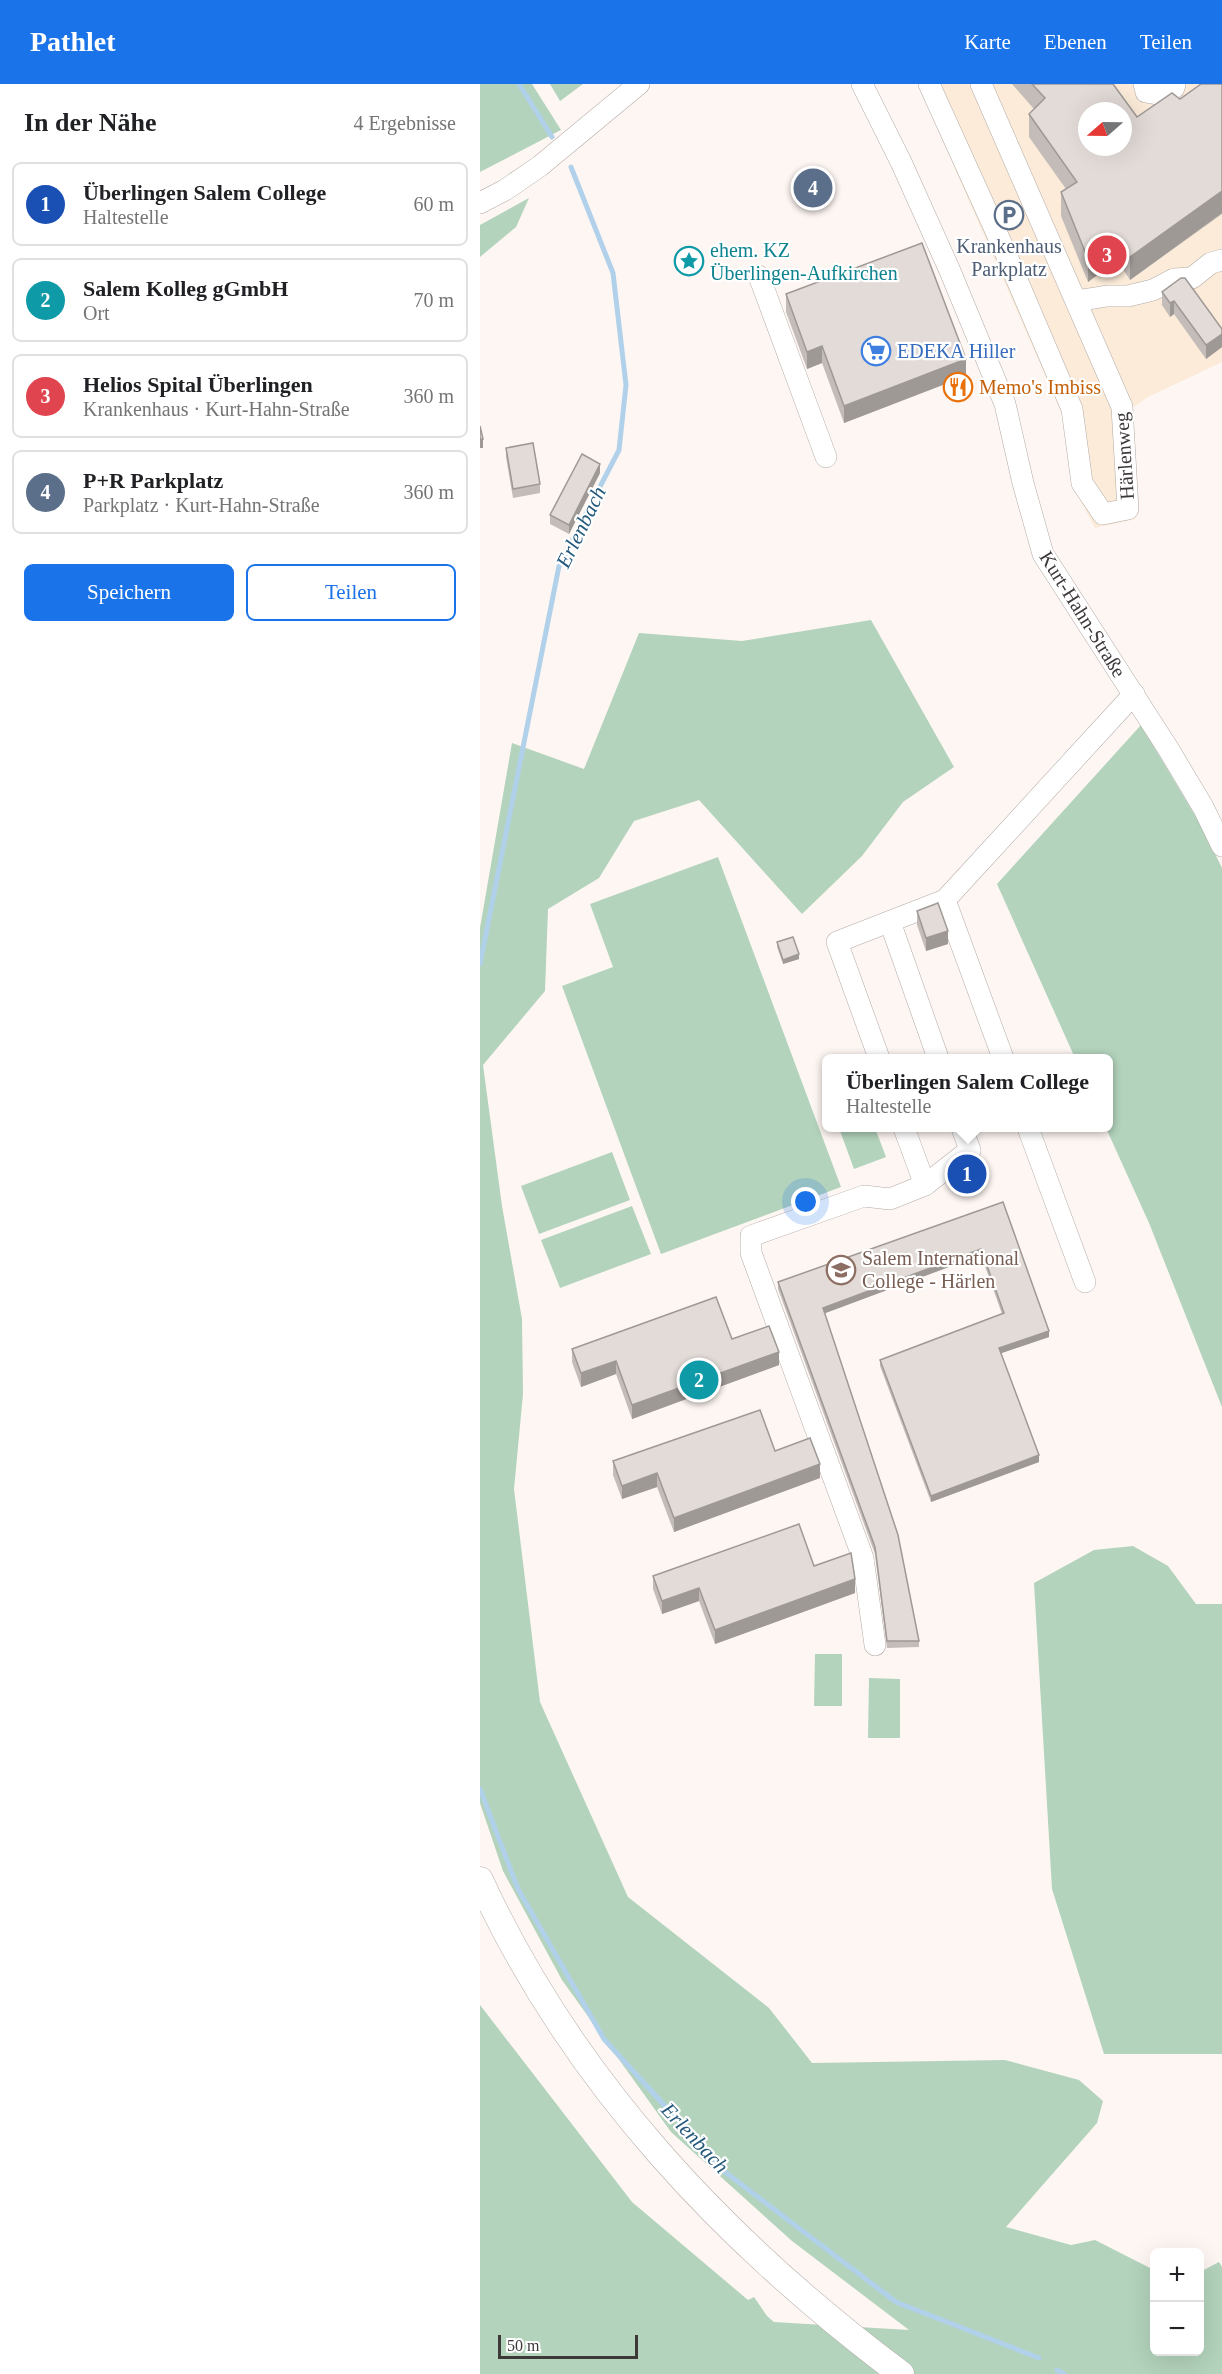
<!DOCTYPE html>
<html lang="de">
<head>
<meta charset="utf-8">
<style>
  body { margin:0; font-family:"Times New Roman",serif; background:#f2f2f2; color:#202124 }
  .controls { position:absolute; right:18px; bottom:18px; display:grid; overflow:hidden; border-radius:9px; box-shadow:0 6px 24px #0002 }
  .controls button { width:54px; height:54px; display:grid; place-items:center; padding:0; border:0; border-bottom:2px solid #e0e0e0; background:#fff; color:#202124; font:30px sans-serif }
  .compass { position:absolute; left:598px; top:18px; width:54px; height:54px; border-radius:50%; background:#fff; box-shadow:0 6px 24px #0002; rotate:250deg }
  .scale { position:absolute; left:18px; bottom:15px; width:140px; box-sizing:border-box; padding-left:6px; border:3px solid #3d3938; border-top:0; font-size:16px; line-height:21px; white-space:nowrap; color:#3d3938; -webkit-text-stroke:4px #fff; paint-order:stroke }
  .you { position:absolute; left:326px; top:1118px; width:21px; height:21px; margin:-15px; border:4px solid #fff; border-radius:50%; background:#1a73e8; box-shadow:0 0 0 9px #1a73e833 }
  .badge { display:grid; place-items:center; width:39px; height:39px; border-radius:50%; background:#1a73e8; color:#fff; font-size:20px; font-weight:700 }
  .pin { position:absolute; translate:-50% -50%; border:3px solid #fff; box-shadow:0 2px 6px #0006 }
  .popup { position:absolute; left:342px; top:970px; width:291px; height:78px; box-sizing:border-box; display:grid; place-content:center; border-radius:9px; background:#fff; filter:drop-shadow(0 2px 4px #0005); font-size:20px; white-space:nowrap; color:#757577 }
  .popup b { font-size:22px; color:#202124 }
  .popup::after { content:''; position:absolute; left:50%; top:100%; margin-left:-12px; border:12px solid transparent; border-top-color:#fff }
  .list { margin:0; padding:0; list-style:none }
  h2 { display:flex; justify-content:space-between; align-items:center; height:78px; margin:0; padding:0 24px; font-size:26px }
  h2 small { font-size:20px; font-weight:400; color:#757577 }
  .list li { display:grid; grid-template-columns:39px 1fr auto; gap:18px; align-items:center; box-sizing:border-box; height:84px; margin:0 12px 12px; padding:0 12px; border:2px solid #e0e0e0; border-radius:9px }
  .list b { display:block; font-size:22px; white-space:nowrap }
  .list p { margin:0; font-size:20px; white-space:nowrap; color:#757577 }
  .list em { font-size:20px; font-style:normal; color:#757577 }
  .actions { display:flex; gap:12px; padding:18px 24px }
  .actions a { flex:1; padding:14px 0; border:2px solid #1a73e8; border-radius:9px; text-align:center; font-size:21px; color:#1a73e8 }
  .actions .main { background:#1a73e8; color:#fff }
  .map { position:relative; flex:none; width:742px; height:2290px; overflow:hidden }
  header { display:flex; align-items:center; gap:36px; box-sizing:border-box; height:84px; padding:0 30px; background:#1a73e8; color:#fff }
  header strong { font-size:28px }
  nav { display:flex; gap:33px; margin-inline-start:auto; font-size:21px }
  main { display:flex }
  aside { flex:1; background:#fff }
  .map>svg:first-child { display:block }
</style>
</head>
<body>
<header>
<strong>Pathlet</strong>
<nav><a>Karte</a><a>Ebenen</a><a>Teilen</a></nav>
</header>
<main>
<aside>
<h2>In der Nähe<small>4 Ergebnisse</small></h2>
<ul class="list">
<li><span class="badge" style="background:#1a4fb4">1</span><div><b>Überlingen Salem College</b><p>Haltestelle</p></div><em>60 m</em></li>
<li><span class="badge" style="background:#0f9aa8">2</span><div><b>Salem Kolleg gGmbH</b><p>Ort</p></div><em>70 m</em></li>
<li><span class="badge" style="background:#e0444e">3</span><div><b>Helios Spital Überlingen</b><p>Krankenhaus · Kurt-Hahn-Straße</p></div><em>360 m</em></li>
<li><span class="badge" style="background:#5c6f8a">4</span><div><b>P+R Parkplatz</b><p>Parkplatz · Kurt-Hahn-Straße</p></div><em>360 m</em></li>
</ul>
<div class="actions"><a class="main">Speichern</a><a>Teilen</a></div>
</aside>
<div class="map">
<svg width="742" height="2290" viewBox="0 0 742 2290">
  <rect width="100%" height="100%" fill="#fef6f2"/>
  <path fill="#fbebd8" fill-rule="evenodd" d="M438 0H742V278L668 313 648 327 655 435 615 444 593 402 582 330ZM607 27H643V63H607Z"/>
  <g fill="#b3d3bc">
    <path d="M0 0H52L81 46 0 88Z"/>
    <path d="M70 0H103L80 17Z"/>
    <path d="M49 114 36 143 0 173V141Z"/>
    <path d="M391 536 474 683 423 718 382 772 322 830 219 716 154 737 119 794 68 825 65 907 3 981 22 1122 42 1235 43 1310 34 1405 60 1618 148 1813 289 1924 332 1979 525 1976 599 1996 623 2017 617 2039 526 2143 591 2161 615 2156 674 2186V2268H720V2188L739 2178 742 2183V2290H0V1921L152 2118 268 2216 274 2213 287 2232 294 2238 429 2246 312 2157 191 2048 82 1896 23 1787 0 1719V844L32 659 104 685 159 549 262 557Z"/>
    <path d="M661 641 722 743 742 784V1323L669 1139 626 1044H628V974H595L517 800Z"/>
    <path d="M238 773 361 1103 181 1170 82 902 133 883 110 820Z"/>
    <path d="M359 1044H395L406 1073 374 1085Z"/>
    <path d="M132 1068 150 1116 59 1150 41 1102Z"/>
    <path d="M152 1122 171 1170 80 1204 61 1156Z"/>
    <path d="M653 1462 688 1482 716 1520H742V1970H624L572 1805 554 1499 614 1466Z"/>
    <path d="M335 1570H362V1622H334Z"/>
    <path d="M389 1594 420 1595V1654H388Z"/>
  </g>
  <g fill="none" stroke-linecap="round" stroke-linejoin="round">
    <g stroke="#b1d1eb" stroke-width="5">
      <path d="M39 0 72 53"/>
      <path d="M0 880 79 482 139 366 146 301 133 189 91 83"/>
      <path d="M0 1705 38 1805 124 1955 245 2088 416 2218 559 2274"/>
      <path d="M577 2286 584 2290"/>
    </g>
    <g stroke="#b3aba7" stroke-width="22">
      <g id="minor">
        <path d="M382 0 421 78 470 187 525 320 543 399 563 470 689 666 723 723 742 762"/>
        <path d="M449 0 523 163 592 325 602 399 623 430 648 425 642 323 501 0"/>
        <path d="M664 0 666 8 683 11 694 4 695 0"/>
        <path d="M0 119 25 106 60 82 159 0"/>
        <path d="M279 192 346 373"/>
        <path d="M596 217 627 212H648L673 206 694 195 712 194 731 179 742 176"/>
        <path d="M465 816 523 974"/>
        <path d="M410 838 458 974"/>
        <path d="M399 974 357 858 465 816 654 610"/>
        <path d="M424 1044 445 1101"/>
        <path d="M548 1044 605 1198"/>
        <path d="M395 1561 383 1474 271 1169V1152L384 1112 410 1115 445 1101 490 1066 482 1044"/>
      </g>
    </g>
    <g stroke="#b3aba7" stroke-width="27">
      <path id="major" d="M0 1796C93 1998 245 2158 421 2290"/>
    </g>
    <use href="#minor" stroke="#fff" stroke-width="21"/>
    <use href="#major" stroke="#fff" stroke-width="26"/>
  </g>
  <g fill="#c3bcb9">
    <path d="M532 0H633L657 33 742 0V130L650 196 637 176 608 198 581 132V108L586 105 549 53V30L554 25Z"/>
    <path d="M682 208 742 245V263L726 275 694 230 690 233 682 221Z"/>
    <path d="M306 210 486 292 364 339 342 279 327 285 306 228Z"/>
    <path d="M26 364 60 400V409L33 414 26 373Z"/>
    <path d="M120 389 89 450 70 440V431Z"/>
    <path d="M437 827 468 860 446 867 437 841Z"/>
    <path d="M297 858 319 875 303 880 297 863Z"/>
    <path d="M523 1118 569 1253 521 1269 559 1378 451 1418 400 1282V1276L522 1230 501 1171 345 1229 439 1557V1563L407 1564 395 1470 298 1205V1198Z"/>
    <path d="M252 1255 299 1281 152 1335 136 1290 101 1303 92 1278V1265Z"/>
    <path d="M295 1367 340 1394 194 1448 177 1403 142 1415 133 1391V1377Z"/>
    <path d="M334 1482 375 1509 235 1560 219 1517 182 1530 173 1505V1492Z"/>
  </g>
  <g fill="#9f9996">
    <path d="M742 106V129L650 196V173Z"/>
    <path d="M637 153V176L608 198V175Z"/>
    <path d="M694 217V230L690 233V219Z"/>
    <path d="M742 250V263L726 275V261Z"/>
    <path d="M342 262V279L327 285V268Z"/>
    <path d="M486 275V292L364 339V322Z"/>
    <rect x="0" y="355" width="3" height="9"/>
    <path d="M120 380V389L89 450V441Z"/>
    <path d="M468 847V860L446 867V854Z"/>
    <path d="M319 870V875L303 880V876Z"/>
    <path d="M501 1165V1171L343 1230V1224Z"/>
    <path d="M569 1247V1253L519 1270V1264Z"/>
    <path d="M299 1268V1281L152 1335V1321Z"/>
    <path d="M136 1277V1290L101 1303V1289Z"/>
    <path d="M559 1371V1378L451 1418V1412Z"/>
    <path d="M340 1380V1394L194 1448V1434Z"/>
    <path d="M177 1389V1403L142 1415V1402Z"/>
    <path d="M375 1495V1509L235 1560V1546Z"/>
    <path d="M219 1504V1517L182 1530V1517Z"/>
  </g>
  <g fill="#e3dbd7" stroke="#9f9996" stroke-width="1.5" fill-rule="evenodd">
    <path d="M552 0H633L657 33 692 9 700 15 721 0H742V107L650 173 637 153 608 175 581 108 597 98 549 30 565 14ZM607 27H643V63H607Z"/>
    <path d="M442 159 486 275 364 322 342 262 327 268 306 210Z"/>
    <path d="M701 194H705L742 245V250L726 261 694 217 690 219 682 208Z"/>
    <path d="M0 342 3 355H0Z"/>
    <path d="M53 359 60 400 33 405 26 364Z"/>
    <path d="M102 370 120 380 89 441 70 431Z"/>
    <path d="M458 819 468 847 446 854 437 827Z"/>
    <path d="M313 853 319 870 303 876 297 858Z"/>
    <path d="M523 1118 569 1247 519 1264 559 1371 451 1412 400 1276 524 1229 501 1165 343 1224 418 1451 439 1557H407L395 1463 298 1198Z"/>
    <path d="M236 1213 252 1255 289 1242 299 1268 152 1321 136 1277 101 1289 92 1265Z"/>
    <path d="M280 1326 295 1367 330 1354 340 1380 194 1434 177 1389 142 1402 133 1377Z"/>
    <path d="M319 1440 334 1482 371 1469 375 1495 235 1546 219 1504 182 1517 173 1492Z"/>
  </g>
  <defs>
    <g id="parking-ring" transform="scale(1.5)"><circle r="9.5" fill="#fff" stroke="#5c6f8a" stroke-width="1.5"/><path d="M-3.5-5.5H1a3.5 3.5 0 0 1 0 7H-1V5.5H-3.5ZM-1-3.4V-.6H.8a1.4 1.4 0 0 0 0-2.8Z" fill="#5c6f8a"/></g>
    <g id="sight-ring" transform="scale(1.5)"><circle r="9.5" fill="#fff" stroke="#0f9aa8" stroke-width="1.5"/><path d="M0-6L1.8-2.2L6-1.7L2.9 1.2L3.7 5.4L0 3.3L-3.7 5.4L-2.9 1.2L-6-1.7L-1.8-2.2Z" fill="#0f9aa8"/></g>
    <g id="supermarket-ring" transform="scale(1.5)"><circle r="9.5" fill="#fff" stroke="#3f7fe0" stroke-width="1.5"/><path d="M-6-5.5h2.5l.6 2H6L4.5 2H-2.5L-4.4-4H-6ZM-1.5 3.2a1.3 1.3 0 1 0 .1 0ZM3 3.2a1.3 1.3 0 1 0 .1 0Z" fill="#3f7fe0"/></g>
    <g id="restaurant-ring" transform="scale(1.5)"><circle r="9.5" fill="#fff" stroke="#e8710a" stroke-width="1.5"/><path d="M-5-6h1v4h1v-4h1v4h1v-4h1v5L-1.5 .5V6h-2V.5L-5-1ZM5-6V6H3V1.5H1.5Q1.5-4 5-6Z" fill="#e8710a"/></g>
    <g id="school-ring" transform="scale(1.5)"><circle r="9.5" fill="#fff" stroke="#8d6e63" stroke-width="1.5"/><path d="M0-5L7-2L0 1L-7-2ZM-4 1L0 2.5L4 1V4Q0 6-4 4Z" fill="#8d6e63"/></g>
  </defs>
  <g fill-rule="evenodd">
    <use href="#parking-ring" x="529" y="131"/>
    <use href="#sight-ring" x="209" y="177"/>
    <use href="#supermarket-ring" x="396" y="267"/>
    <use href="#restaurant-ring" x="478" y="303"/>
    <use href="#school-ring" x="361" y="1186"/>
  </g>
  <g text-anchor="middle" stroke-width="4.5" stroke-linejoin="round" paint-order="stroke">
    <g font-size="20" fill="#4e5e75" stroke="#fff">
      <text x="529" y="169">Krankenhaus<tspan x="529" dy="23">Parkplatz</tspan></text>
    </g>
    <g font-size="20" fill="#0d838f" stroke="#fff" text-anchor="start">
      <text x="230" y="173">ehem. KZ<tspan x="230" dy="23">Überlingen-Aufkirchen</tspan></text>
    </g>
    <g font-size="20" fill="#366cbe" stroke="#fff" text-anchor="start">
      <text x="417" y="274">EDEKA Hiller</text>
    </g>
    <g font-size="20" fill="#c56008" stroke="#fff" text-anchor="start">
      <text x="499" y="310">Memo's Imbiss</text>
    </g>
    <g font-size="20" fill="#3d3938" stroke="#fff">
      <text transform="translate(644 372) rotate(-94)" y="7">Härlenweg</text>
      <text transform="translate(603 530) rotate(58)" y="7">Kurt-Hahn-Straße</text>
    </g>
    <g font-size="20" fill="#785e54" stroke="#fff" text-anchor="start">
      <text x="382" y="1181">Salem International<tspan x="382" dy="23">College - Härlen</tspan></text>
    </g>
    <g font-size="21" font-style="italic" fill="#25597c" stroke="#fff">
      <text transform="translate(101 443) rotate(-64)" y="7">Erlenbach</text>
      <text transform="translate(215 2054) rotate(47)" y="7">Erlenbach</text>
    </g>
  </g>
</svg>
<div class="controls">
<button>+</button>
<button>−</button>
</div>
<svg class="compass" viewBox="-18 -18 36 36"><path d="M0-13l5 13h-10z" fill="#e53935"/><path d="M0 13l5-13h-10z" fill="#757577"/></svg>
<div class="scale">50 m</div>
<div class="you"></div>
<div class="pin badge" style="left:487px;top:1090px;background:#1a4fb4">1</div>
<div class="popup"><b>Überlingen Salem College</b>Haltestelle</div>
<div class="pin badge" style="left:219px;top:1296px;background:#0f9aa8">2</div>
<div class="pin badge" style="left:627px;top:171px;background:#e0444e">3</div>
<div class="pin badge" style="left:333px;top:104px;background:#5c6f8a">4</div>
</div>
</main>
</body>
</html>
